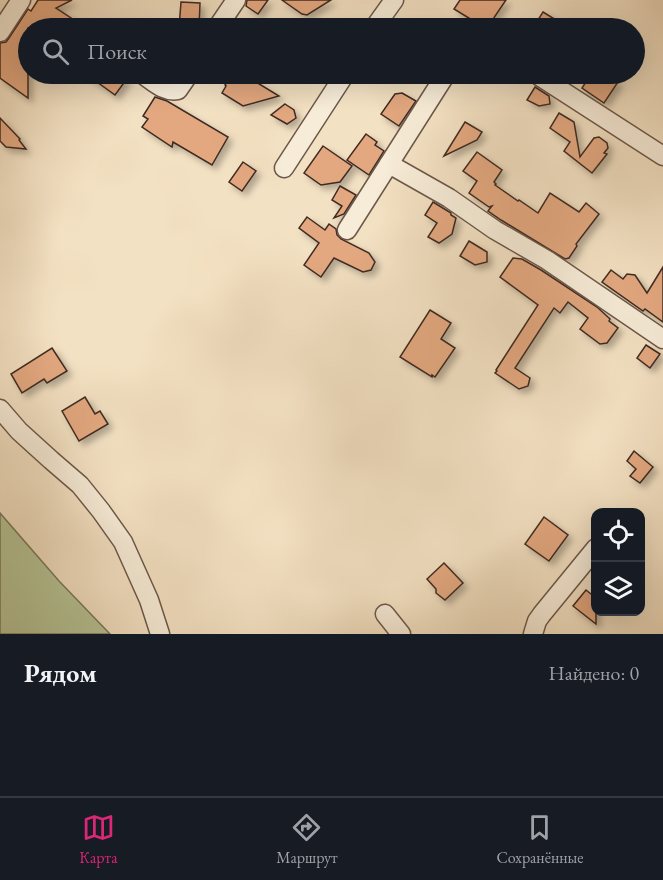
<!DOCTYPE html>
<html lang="ru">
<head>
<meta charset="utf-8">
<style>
  body { margin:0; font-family:"EB Garamond",serif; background:#20242c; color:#f1f3f6 }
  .controls { position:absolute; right:18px; bottom:18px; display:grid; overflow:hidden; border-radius:12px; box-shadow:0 6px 24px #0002 }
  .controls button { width:54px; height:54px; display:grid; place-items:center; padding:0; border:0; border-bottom:2px solid #363941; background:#171b24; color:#f1f3f6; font:30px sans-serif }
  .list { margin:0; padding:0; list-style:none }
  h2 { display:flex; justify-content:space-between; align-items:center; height:78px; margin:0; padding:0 24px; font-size:26px }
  h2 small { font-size:20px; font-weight:400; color:#9ea1a6 }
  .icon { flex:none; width:33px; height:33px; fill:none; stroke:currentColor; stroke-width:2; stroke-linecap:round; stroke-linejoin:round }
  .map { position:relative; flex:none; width:663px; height:634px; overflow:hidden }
  .search { position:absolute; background:#171b24; box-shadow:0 6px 24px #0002; left:18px; right:18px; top:18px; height:66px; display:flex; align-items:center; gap:15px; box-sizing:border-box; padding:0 21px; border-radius:33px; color:#9ea1a6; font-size:22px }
  .sheet { height:162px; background:#171b24 }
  nav { display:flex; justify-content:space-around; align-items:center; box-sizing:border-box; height:84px; border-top:2px solid #363941; background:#171b24; font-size:16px; color:#9ea1a6 }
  nav a { display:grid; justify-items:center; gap:3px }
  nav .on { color:#db2777 }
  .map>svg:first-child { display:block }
</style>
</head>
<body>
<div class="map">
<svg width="663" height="634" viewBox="0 0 663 634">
  <defs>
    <filter id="shadow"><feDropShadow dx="4.5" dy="4.5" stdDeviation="3" flood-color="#0004"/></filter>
  </defs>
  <rect width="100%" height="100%" fill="#f3e1c3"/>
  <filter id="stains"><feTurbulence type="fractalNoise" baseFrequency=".00333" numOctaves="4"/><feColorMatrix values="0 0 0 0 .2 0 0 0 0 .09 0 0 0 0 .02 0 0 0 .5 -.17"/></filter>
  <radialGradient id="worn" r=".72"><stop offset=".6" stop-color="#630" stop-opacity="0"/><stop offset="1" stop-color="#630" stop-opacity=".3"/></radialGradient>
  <path fill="#b6c497" stroke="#7a785c" stroke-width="1.5" d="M0 513 59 581 110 634H0Z"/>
  <g fill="#e3a880" stroke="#3f2b22" stroke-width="1.5" filter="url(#shadow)">
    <path d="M38 0H72L56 8 71 18 64 28H28V98L0 78V43L6 42 9 38 28 9 31 11Z"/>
    <path d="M247 0H268L258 14 246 6Z"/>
    <path d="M282 0H331L307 15 302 14Z"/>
    <path d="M460 0H506L487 28H482L476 24 477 23 454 9Z"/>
    <path d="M181 2 200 3 199 28H179Z"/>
    <path d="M543 12 569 28H543L536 23Z"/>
    <path d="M86 74H117L126 80 115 95Z"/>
    <path d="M232 74H243L279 96 243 106 222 93 226 86 225 85Z"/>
    <path d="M591 74H596L602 78H607L618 82 604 103 582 88Z"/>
    <path d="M535 87 549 96 550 104 539 106 527 100Z"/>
    <path d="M402 93 416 101 399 126 381 114 395 94Z"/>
    <path d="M155 97 167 101 228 137 212 165 173 142 172 147 142 127 148 119 143 116Z"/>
    <path d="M285 104 294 110 296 118 287 124 271 115Z"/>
    <path d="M559 113 574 122 580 157 594 138 599 137 607 143 608 148 604 153 607 154 592 173 564 151 570 142 550 128Z"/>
    <path d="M0 118 20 139 19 140 26 149 6 147 0 141Z"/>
    <path d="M465 122 482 132 477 140 444 156Z"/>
    <path d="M366 134 377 142 375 145 384 151 369 175 347 160Z"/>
    <path d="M323 146 352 166 340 182 321 185 304 173Z"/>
    <path d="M477 152 502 170 494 182 496 184 495 185 518 201 519 200 538 213 550 193 579 212 586 203 599 214 576 244 577 246 569 258 565 259 501 220 488 211 492 206 489 207 469 193 477 181 463 171Z"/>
    <path d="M243 162 256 171 242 191 229 182Z"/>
    <path d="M340 186 356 195 344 214 334 218 342 206 332 200Z"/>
    <path d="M433 202 451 213V215L456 218 452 234 439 243 428 237 437 223 425 215Z"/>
    <path d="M307 217 325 230 329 224 336 229 337 235 341 239 369 253 375 262 371 270 363 272 334 258 321 277 304 265 319 243 299 228Z"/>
    <path d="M469 241 487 252V262L475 265 460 256Z"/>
    <path d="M513 258 522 259 541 270 597 307 610 319 609 321 618 328 607 343 600 344 580 329 588 318 568 302 560 313 554 308 515 368 530 378 528 386 519 389 495 373 497 371 496 370 538 305 500 277Z"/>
    <path d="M663 267V322L645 309 643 311 602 282 611 270 623 279 627 274 635 275 647 293Z"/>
    <path d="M430 310 451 323 441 339 455 348 435 377 432 375V377L400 357Z"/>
    <path d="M646 345 660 354 650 368 637 358Z"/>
    <path d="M52 348 67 371 47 383 44 379 22 393 11 374Z"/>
    <path d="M85 397 95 414 100 411 108 424 79 441 62 411Z"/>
    <path d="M634 451 653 467 640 483 630 476 636 469 627 461Z"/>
    <path d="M544 517 568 535 549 561 525 544Z"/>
    <path d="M444 563 463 583 445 600 436 593V589L427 579Z"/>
    <path d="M586 590 596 598V624L573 606Z"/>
  </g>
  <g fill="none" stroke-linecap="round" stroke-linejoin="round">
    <g stroke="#6c584a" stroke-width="21">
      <g id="minor">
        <path d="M217 28 236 0"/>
        <path d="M374 28 394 0"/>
        <path d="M0 32 21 0"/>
        <path d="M142 74C153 81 164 93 178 90L189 74"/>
        <path d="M536 74 663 156"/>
        <path d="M389 164 449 198 495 230 547 260 663 339"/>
        <path d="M284 168 345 74"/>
        <path d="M347 230 446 74"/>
        <path d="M0 409 19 431 51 460 80 485 101 511 123 542 149 600 160 634"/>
        <path d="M385 614 401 634"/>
        <path d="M533 634 537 621 542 614 596 548"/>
      </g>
    </g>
    <use href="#minor" stroke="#f7ecd8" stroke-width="18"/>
  </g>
  <rect width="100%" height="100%" filter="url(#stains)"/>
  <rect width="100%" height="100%" fill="url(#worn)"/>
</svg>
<div class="controls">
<button><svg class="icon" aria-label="locate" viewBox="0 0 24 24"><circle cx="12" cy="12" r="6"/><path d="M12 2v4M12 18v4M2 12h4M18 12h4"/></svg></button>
<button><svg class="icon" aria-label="layers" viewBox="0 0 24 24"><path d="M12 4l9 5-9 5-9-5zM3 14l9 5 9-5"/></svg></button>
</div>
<div class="search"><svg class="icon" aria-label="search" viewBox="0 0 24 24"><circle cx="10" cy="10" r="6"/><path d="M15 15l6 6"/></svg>Поиск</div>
</div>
<section class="sheet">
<h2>Рядом<small>Найдено: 0</small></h2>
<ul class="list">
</ul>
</section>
<nav>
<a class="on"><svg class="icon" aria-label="map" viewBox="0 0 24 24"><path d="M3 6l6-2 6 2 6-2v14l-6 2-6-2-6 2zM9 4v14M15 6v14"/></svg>Карта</a>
<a><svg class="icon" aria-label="directions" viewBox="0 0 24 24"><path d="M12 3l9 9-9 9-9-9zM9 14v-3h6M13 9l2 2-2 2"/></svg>Маршрут</a>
<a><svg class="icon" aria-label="saved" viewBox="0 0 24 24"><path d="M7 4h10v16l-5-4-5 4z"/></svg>Сохранённые</a>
</nav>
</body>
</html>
